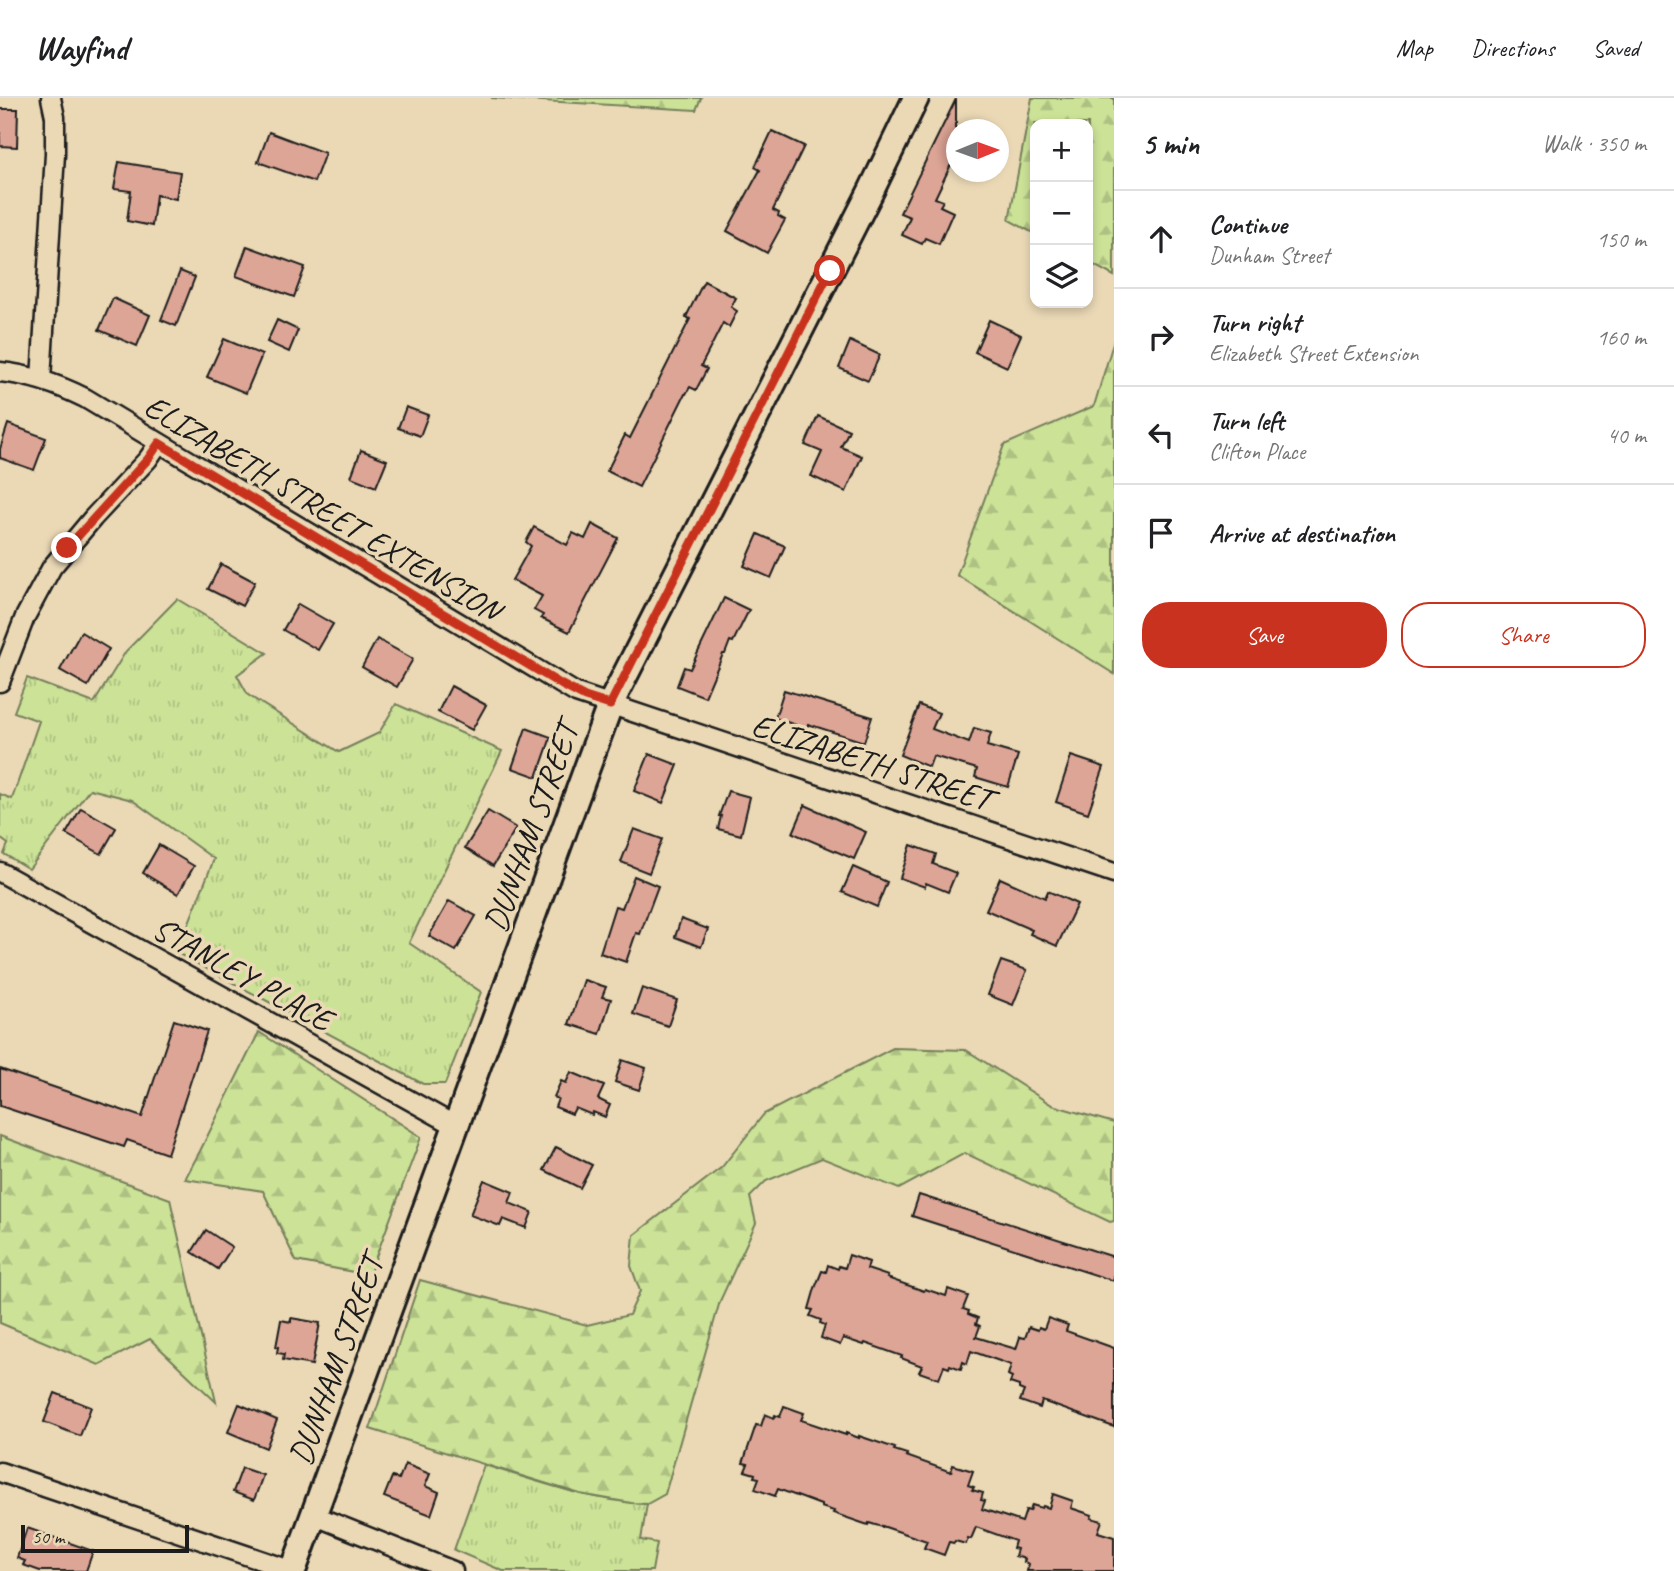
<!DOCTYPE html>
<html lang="en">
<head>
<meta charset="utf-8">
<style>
  body { margin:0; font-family:Caveat,sans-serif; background:#f6f6f6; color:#202124 }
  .controls { position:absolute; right:21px; top:21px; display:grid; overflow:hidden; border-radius:14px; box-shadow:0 4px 10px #0003 }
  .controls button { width:63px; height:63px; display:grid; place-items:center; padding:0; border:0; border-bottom:2px solid #e0e0e0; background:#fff; color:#202124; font:35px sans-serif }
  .compass { position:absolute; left:946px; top:21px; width:63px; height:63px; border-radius:50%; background:#fff; box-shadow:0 4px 10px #0003; rotate:89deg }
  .scale { position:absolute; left:21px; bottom:18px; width:168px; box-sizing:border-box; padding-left:7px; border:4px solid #1c1c1c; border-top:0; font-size:19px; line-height:24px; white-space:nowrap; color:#1c1c1c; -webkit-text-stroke:5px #ebd9b6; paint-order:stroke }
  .stop { position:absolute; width:21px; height:21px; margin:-16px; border:5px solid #c8321e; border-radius:50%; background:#fff }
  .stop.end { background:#c8321e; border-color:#fff; box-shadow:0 2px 7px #0008 }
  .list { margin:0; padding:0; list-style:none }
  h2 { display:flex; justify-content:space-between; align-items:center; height:91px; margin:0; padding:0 28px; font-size:30px }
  h2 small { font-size:23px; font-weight:400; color:#757577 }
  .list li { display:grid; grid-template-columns:46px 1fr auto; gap:21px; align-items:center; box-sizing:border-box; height:98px; padding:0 28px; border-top:2px solid #e0e0e0 }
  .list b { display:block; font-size:26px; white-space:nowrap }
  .list p { margin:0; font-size:23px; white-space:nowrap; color:#757577 }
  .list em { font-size:23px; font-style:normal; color:#757577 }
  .actions { display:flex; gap:14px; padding:21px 28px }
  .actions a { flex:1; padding:16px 0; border:2px solid #c8321e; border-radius:28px; text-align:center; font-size:24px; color:#c8321e }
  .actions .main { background:#c8321e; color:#fff }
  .icon { flex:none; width:38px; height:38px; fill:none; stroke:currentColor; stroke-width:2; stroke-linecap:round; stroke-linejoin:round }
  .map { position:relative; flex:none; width:1114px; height:1473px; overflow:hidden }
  header { display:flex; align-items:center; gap:42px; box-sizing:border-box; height:98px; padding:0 35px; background:#fff; border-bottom:2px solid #e0e0e0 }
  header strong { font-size:33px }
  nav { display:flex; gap:38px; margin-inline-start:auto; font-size:24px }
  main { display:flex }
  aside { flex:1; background:#fff }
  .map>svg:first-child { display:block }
</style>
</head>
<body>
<header>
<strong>Wayfind</strong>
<nav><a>Map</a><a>Directions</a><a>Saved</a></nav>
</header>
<main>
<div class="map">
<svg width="1114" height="1473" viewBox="0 0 1114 1473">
  <defs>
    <pattern id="grass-tufts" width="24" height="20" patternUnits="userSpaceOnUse" patternTransform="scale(1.75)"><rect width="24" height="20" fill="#cbe297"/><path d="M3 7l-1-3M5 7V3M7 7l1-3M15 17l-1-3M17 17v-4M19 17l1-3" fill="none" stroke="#aec182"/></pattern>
    <pattern id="forest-firs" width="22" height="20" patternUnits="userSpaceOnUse" patternTransform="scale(1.75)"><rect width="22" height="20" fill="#cbe297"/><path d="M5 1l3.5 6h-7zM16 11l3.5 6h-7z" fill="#aec182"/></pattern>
  </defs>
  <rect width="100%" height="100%" fill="#ebd9b6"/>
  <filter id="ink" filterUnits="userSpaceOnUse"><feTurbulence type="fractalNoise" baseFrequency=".0143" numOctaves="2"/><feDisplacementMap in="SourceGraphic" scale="14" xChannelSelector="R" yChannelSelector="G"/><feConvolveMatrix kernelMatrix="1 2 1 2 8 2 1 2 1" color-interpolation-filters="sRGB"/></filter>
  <g filter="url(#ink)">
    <g fill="url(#grass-tufts)" stroke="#747f5a" stroke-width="2">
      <path d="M177 501 267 555 237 577 248 597 339 654 379 635 396 606 502 653 409 845 481 894 445 986H423L177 855 214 761 132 702 90 691 29 771 4 756 8 746 0 740V696L12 701 39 623 14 614 27 580 94 605 126 553Z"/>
      <path d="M484 1367C537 1383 591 1403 647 1406L641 1442 657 1445 652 1473H503L454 1452Z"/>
    </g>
    <g fill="url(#forest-firs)" stroke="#747f5a" stroke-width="2">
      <path d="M491 0H701L696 12Z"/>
      <path d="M1032 0H1114V178L1088 164V26H1035V136L1009 122Z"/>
      <path d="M1114 242V576L957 477 1004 347 1094 308Z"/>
      <path d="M259 934 421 1039 369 1177 296 1163 263 1093 185 1081 200 1053Z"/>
      <path d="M893 950 966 952 1052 1007 1114 1025V1123L1110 1124 965 1055 899 1091 822 1060 766 1083 750 1099 756 1125 720 1203 665 1396 647 1406 631 1405 580 1396 370 1331 420 1182 587 1227 629 1217 640 1193 631 1168 634 1137 722 1069 764 1016Z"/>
      <path d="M0 1038 170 1101 216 1304 150 1241 99 1267 0 1225Z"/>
    </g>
    <g fill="#dda596" stroke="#1c1c1c" stroke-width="2">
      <path d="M956 1V56L935 100 943 103 940 108 953 114 939 146 925 140 922 146 902 137 910 119 900 115Z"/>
      <path d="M0 11H18L17 49 0 48Z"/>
      <path d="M772 33 804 48 773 112 779 115 778 118 785 122 767 155 727 133 760 72 755 69Z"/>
      <path d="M269 34 325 55 314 84 258 64Z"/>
      <path d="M119 64 180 74 176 101 156 97 152 128 127 123 131 93 114 91Z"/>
      <path d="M247 148 305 169 294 199 236 178Z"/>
      <path d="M180 173 195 179 176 228 161 222Z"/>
      <path d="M704 183 736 200 731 209 737 213 729 229 723 225 701 268 707 271 696 292 690 289 686 296H685L639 389 607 373 625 337 630 340 690 221 686 219Z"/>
      <path d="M113 200 150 217 137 248 99 232Z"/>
      <path d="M277 222 298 232 289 254 267 244Z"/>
      <path d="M989 222 1021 237 1007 269 975 254Z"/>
      <path d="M224 241 262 257 246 295 207 279Z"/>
      <path d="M850 243 880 257 868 283 839 270Z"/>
      <path d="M406 309 428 317 420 338 398 330Z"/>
      <path d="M818 318 849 332 841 349 862 358 846 394 811 378 822 354 805 347Z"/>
      <path d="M8 326 46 340 34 372 0 360V351Z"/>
      <path d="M361 352 387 362 376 389 351 379Z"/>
      <path d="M592 426 618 440 569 534 541 520 543 517 534 512 542 498 512 482 531 448 526 444 534 429 567 447 573 435 585 441Z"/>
      <path d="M758 436 785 448 771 480 744 468Z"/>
      <path d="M221 466 255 484 242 508 208 491Z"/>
      <path d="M724 500 749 512 733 544 730 543 725 556H723L705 599 677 588 684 569 690 571Z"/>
      <path d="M298 506 333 526 318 552 283 532Z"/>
      <path d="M81 534 109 551 88 588 60 572Z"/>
      <path d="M377 541 413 561 397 589 362 569Z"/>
      <path d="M451 588 486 607 472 632 438 614Z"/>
      <path d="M784 592 872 619 864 644 808 626 807 631 775 620Z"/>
      <path d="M919 607 939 615 932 631 969 645 974 630 991 635 987 648 1018 657 1008 689 975 679 977 671 933 658 929 669 900 657Z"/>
      <path d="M526 630 551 639 537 679 512 670Z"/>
      <path d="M649 656 678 667 663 705 634 693Z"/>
      <path d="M1071 658 1104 669 1088 715 1056 704Z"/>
      <path d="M728 693 750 699 741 737 718 731 721 718H719Z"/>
      <path d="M805 707 866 734 854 761 793 735Z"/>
      <path d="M81 710 116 730 101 756 66 736Z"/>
      <path d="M488 713 516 730 493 768 465 750Z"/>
      <path d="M634 731 662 741 649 775 621 764Z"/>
      <path d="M159 747 194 768 178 796 143 775Z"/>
      <path d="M911 747 936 756 933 766 956 775 948 794 926 785 925 789 900 780Z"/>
      <path d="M853 769 887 784 877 809 842 794Z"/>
      <path d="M634 778 658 788 640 836 636 835 626 864 600 855 615 808 622 810Z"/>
      <path d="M1000 780 1045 800 1048 793 1077 806 1057 848 1030 836 1032 832 986 812Z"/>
      <path d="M449 803 476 818 456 853 429 838Z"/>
      <path d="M681 821 708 831 701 849 675 839Z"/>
      <path d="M1001 863 1027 872 1013 907 988 897Z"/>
      <path d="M584 882 606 889 602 899 611 901 600 936 569 926Z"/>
      <path d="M642 890 677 902 668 928 633 916Z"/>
      <path d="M174 922 207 933 167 1056 127 1042 124 1049 0 1008V971L142 1019Z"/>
      <path d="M622 962 646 970 639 992 615 984Z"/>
      <path d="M571 974 604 988 598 1001 610 1007 605 1019 593 1014 592 1017 575 1010 572 1016 555 1009 558 1001 554 999 561 983 566 985Z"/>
      <path d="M556 1049 592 1067 580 1090 544 1072Z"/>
      <path d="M484 1082 513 1094 509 1105 532 1114 526 1130 503 1121 500 1128 470 1117Z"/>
      <path d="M919 1097 1114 1159V1183L912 1118Z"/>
      <path d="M206 1132 232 1149 218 1171 192 1154Z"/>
      <path d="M849 1157 869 1164 867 1171 888 1178 887 1180 924 1193 925 1191 946 1198 948 1191 968 1198 963 1211 969 1213 968 1216 978 1220 976 1226 980 1228 976 1239 1016 1251 1020 1239 1025 1240 1029 1229 1038 1232 1039 1229 1044 1231 1048 1220 1068 1227 1066 1233 1114 1250V1329L1042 1303 1040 1310 1020 1303 1024 1293 1019 1291V1288L1010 1285 1012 1279 1008 1277 1011 1267 971 1253 967 1266 963 1264 961 1271 950 1267 949 1270 944 1268 939 1281 919 1274 922 1268 901 1260 902 1258 865 1245 864 1247 843 1240 840 1247 821 1240 825 1227 820 1225 821 1222 810 1218 813 1212 809 1211 815 1190 822 1173 826 1174 828 1167 838 1171 839 1168 845 1170Z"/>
      <path d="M291 1220 320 1225 312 1267 283 1262 284 1256 277 1255 278 1249H276L281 1222 291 1224Z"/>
      <path d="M55 1295 91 1309 80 1338 44 1324Z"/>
      <path d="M239 1306 277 1322 266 1350 228 1334Z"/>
      <path d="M784 1308 804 1315 801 1322 846 1337V1335L859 1340V1338L895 1350 894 1352 907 1356 906 1358 951 1374 953 1367 973 1373 968 1387 974 1389 972 1392 983 1395 981 1402 985 1403 982 1411 1022 1424 1026 1412 1030 1413 1032 1407 1042 1410 1043 1408 1049 1410 1053 1396 1073 1403 1071 1410 1092 1417 1091 1420 1102 1423 1098 1434 1114 1439V1473H1027L1029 1466 1024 1464 1025 1461 1015 1458 1017 1451 1013 1450 1015 1443 976 1429 971 1441 968 1440 966 1446 955 1443 954 1445 949 1444 944 1457 924 1450 927 1443 882 1428V1429L869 1425 868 1427 833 1415 834 1413 821 1409V1407L778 1391 775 1398 755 1391 759 1380 754 1379 755 1376 745 1373 748 1366 743 1365 756 1327 761 1328 765 1316 774 1320 775 1317 780 1319Z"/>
      <path d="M405 1366 430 1376 425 1388 439 1394 431 1417 384 1399 392 1379 399 1381Z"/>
      <path d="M242 1370 263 1377 254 1402 233 1394Z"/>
      <path d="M27 1430 93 1453 86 1473H40L23 1467 25 1463 17 1460Z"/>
    </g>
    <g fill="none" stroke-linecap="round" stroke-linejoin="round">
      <g stroke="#1c1c1c" stroke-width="23">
        <g id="street">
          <path d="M0 274C31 277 57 286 85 300L576 595 1114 775"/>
          <path d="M41 281 55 56V19L51 0"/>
          <path d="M0 584 25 519 52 469 93 420 148 361 159 345"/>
          <path d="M0 774 456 1028"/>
          <path d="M0 1374 293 1473"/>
          <path d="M313 1417 453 1473"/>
        </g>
      </g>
      <g stroke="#1c1c1c" stroke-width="30">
        <path id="secondary" d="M293 1473 610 607 871 93 916 0"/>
      </g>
      <use href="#street" stroke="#ebd9b6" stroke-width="18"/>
      <use href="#secondary" stroke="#ebd9b6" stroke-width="24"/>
    </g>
  </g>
  <g fill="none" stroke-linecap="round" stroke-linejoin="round" filter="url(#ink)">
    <path stroke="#c8321e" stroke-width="9" d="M67 450 148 361 159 345 562 587 585 599 610 607 830 173"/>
  </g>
  <g text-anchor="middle" stroke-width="7" stroke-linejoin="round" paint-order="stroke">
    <g font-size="33" fill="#1c1c1c" stroke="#ebd9b6">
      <text transform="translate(323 409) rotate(31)" y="12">ELIZABETH STREET EXTENSION</text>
      <text transform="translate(872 663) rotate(18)" y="12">ELIZABETH STREET</text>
      <text transform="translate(530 729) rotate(-70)" y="12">DUNHAM STREET</text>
      <text transform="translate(243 875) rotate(29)" y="12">STANLEY PLACE</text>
      <text transform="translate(335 1262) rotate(-70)" y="12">DUNHAM STREET</text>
    </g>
  </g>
</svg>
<div class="controls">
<button>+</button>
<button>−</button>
<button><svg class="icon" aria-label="layers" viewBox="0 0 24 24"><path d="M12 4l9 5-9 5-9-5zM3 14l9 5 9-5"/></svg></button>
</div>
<svg class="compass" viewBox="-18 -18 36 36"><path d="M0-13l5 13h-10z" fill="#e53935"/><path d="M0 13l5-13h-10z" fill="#757577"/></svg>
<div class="scale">50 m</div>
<div class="stop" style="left:830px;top:173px"></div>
<div class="stop end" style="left:67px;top:450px"></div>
</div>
<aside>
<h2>5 min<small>Walk · 350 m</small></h2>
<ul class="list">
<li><svg class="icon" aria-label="ahead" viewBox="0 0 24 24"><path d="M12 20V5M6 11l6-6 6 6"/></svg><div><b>Continue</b><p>Dunham Street</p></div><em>150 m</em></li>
<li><svg class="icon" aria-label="right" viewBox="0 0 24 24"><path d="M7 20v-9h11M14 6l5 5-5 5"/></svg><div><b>Turn right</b><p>Elizabeth Street Extension</p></div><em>160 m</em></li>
<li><svg class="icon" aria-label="left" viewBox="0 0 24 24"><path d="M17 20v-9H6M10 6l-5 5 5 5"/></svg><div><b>Turn left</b><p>Clifton Place</p></div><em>40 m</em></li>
<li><svg class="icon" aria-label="arrive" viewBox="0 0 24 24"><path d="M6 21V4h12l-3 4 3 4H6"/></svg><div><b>Arrive at destination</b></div></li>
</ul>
<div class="actions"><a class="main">Save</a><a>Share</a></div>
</aside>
</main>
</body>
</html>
